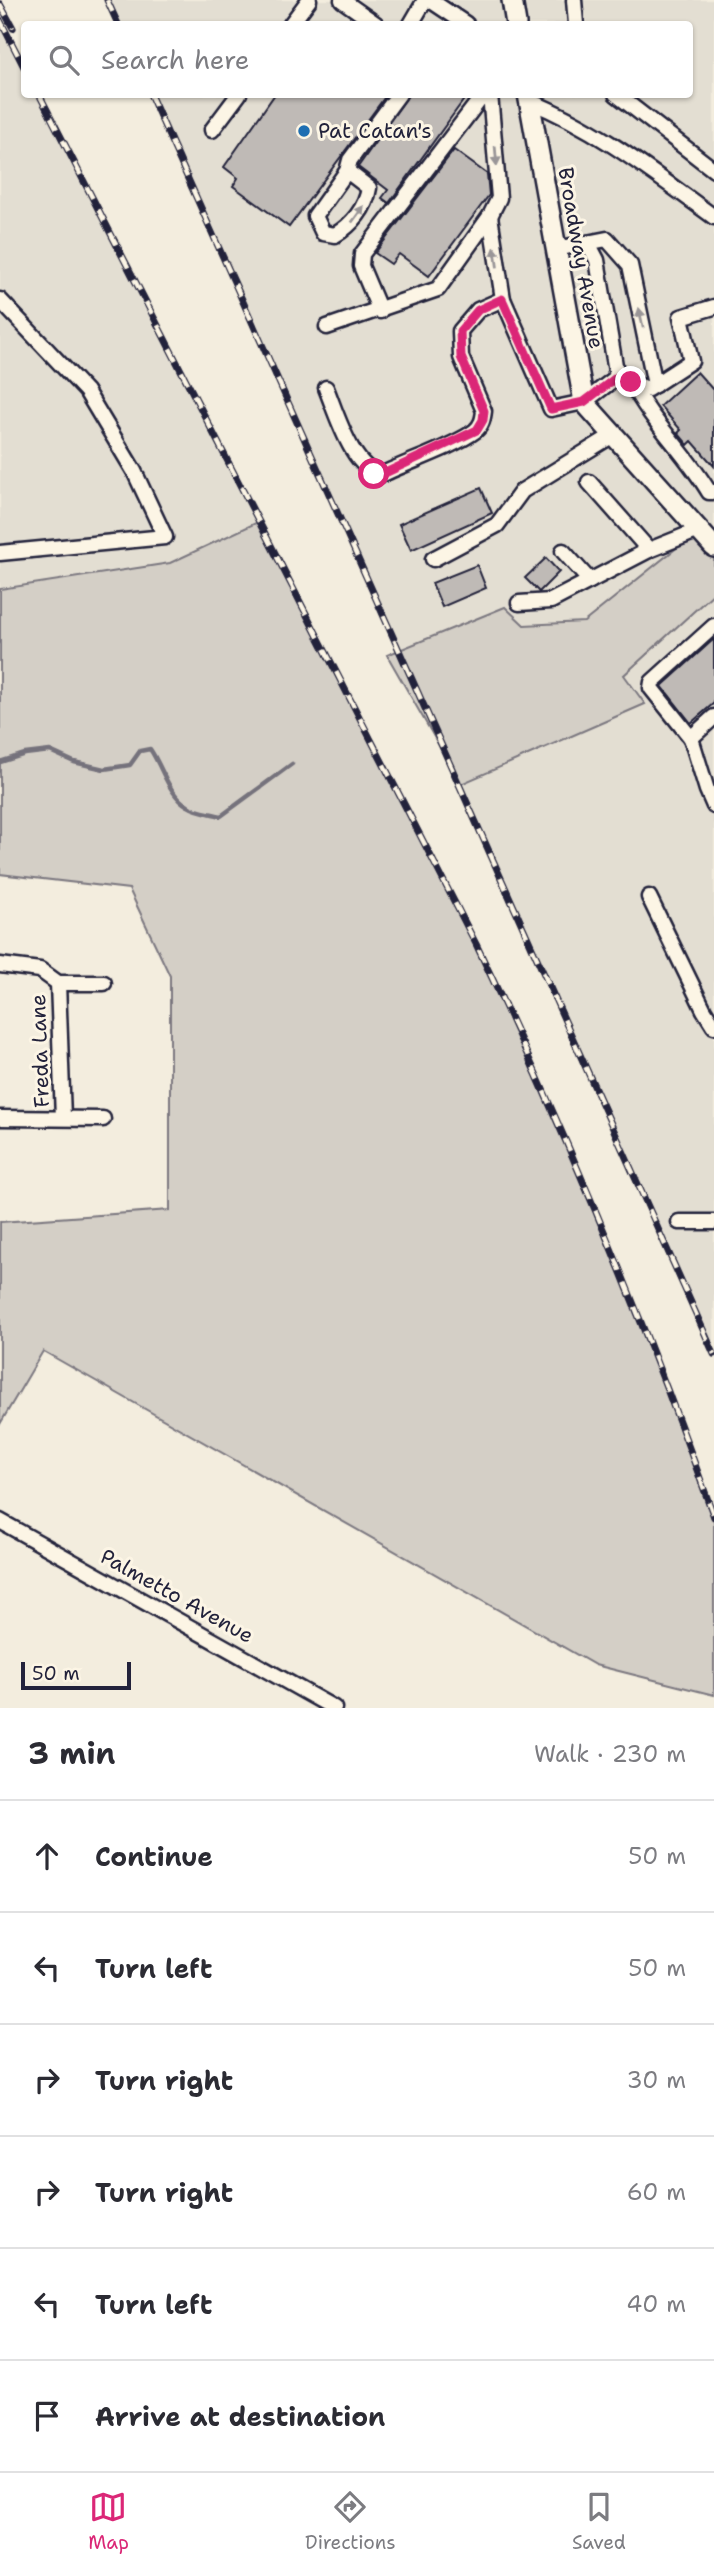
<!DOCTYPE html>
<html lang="en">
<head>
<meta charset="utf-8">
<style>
  body { margin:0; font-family:"Shantell Sans",sans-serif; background:#f7f7f7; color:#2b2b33 }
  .scale { position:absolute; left:21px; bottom:18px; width:110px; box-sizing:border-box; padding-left:7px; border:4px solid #22223b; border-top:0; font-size:19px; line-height:24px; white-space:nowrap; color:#22223b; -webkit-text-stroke:5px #fcf5e5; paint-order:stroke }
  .stop { position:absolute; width:21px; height:21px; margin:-16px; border:5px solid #db2777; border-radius:50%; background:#fff }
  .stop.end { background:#db2777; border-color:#fff; box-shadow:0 2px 7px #0008 }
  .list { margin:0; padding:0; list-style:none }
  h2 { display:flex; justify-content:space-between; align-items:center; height:91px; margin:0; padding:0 28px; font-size:30px }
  h2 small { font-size:23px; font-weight:400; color:#7c7c81 }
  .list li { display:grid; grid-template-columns:46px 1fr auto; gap:21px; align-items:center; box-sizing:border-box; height:112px; padding:0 28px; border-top:2px solid #e1e1e2 }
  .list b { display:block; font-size:26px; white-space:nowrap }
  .list em { font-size:23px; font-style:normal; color:#7c7c81 }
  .icon { flex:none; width:38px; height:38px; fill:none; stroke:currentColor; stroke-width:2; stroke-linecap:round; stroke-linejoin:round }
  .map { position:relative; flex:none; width:714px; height:1708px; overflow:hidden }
  .search { position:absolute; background:#fff; box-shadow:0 2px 5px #0004; left:21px; right:21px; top:21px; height:77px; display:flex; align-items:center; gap:18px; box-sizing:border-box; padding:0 24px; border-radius:7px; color:#7c7c81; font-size:26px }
  .sheet { height:763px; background:#fff }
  nav { display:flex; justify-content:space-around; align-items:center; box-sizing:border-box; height:98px; border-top:2px solid #e1e1e2; background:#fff; font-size:19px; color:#7c7c81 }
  nav a { display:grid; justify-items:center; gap:4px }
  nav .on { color:#db2777 }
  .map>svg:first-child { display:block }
</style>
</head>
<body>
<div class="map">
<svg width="714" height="1708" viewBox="0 0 714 1708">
  <rect width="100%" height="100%" fill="#f3edde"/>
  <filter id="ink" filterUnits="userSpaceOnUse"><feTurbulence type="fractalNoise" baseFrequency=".0143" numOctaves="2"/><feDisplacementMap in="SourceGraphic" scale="14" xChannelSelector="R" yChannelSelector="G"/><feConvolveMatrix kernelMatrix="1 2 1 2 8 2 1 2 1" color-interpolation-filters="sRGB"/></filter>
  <g filter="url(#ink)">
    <g fill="#e3ded2">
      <path d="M107 0H714V1355L149 95 690 94V24H118Z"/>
      <path d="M0 20 24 67V94L39 95 260 521 170 563 0 589Z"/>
    </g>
    <g fill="#d4cfc6" stroke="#7b7880" stroke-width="2">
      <path d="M260 521 445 881 508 1011 576 1162 661 1373 714 1517V1695L595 1665 43 1351 0 1424V1222L170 1210V976L129 889 0 874V589L170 563Z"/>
      <path d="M699 530 714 547V593L624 675 645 704 461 784 387 655 505 607 524 625 584 622Z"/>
    </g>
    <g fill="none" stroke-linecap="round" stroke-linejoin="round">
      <path stroke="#75727b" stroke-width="4.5" d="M0 762 25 754 50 751 74 762 104 769 130 765 140 751 150 749C162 766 169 796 188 806 197 812 211 813 221 816L292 764"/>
    </g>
    <g fill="#bfbab6" stroke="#22223b" stroke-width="2">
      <path d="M275 94H387L289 227 233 186 238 178 224 167Z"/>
      <path d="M409 94H468L389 203 382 198 388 190 358 167Z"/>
      <path d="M454 150 487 174 489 195 429 276 399 254 391 264 375 253Z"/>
      <path d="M697 372 714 391V466L692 441 688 445 678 433 681 430 660 406Z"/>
      <path d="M481 488 492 513 411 550 399 524Z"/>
      <path d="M546 558 559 572 539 592 525 578Z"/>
      <path d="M477 565 486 588 442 607 432 583Z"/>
      <path d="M714 639V703L691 723 662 686Z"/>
    </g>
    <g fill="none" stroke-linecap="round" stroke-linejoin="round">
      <g stroke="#22223b" stroke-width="19">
        <g id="minor">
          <path d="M342 0 376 24"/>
          <path d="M430 0 466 24"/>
          <path d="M574 0 576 24"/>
          <path d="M291 24 309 0"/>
          <path d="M411 24 425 0"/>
          <path d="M616 94 714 170"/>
          <path d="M529 101C597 128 656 175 714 217"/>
          <path d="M212 130 239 94"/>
          <path d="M347 171 369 188C366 208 352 225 335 235L323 233 315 216 347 171 350 160 399 94"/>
          <path d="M490 216 503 299 551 409 584 402 617 377 648 389 691 361 681 317 714 307"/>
          <path d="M588 243 597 260 617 377"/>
          <path d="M556 249 607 239 630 265 655 385"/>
          <path d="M0 300 86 391 134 471 165 537 0 553"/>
          <path d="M380 311 361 266 362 254 484 94"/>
          <path d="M327 327 438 289 490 216 499 198 490 94"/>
          <path d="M631 382C652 423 686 453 709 492H714"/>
          <path d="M326 388C336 412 353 473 383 474 408 462 455 446 475 431 482 425 483 419 484 411L461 357 460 331 478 310 503 299"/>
          <path d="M589 482 649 550"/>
          <path d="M563 551 590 581"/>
          <path d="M433 559 497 525 522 491 613 435"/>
          <path d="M519 603 551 601 649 550 699 530"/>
          <path d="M714 717 691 738 707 790 714 806"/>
          <path d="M691 738 651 688 652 682 714 626"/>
          <path d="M649 897 704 1010 714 1026"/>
          <path d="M0 965 40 970 58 983H104"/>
          <path d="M58 983 63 1118"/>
          <path d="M0 1118 103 1119"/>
          <path d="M679 1222H714"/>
          <path d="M0 1521 334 1708"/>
        </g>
      </g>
      <g stroke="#22223b" stroke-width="24">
        <g id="major">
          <path d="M512 0 516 24"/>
          <path d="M528 94 584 402 714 547"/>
        </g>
      </g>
      <use href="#minor" stroke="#fcf5e5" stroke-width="14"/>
      <use href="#major" stroke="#fcf5e5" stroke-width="19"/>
      <g stroke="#22223b" stroke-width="7">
        <g id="rail">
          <path d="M107 0 118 24"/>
          <path d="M0 4 13 28"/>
          <path d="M0 20 24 67"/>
          <path d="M39 94 476 944C565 1131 645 1322 714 1517"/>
          <path d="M150 94 714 1354"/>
        </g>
      </g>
      <use href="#rail" stroke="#fcf5e5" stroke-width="4.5" stroke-dasharray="13" stroke-linecap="butt"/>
    </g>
    <defs><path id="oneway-solid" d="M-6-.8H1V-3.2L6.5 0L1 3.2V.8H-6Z" transform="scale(1.75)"/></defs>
    <g fill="#9a9698">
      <use href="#oneway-solid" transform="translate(496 156) rotate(85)"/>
      <use href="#oneway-solid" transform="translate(358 214) rotate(-54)"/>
      <use href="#oneway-solid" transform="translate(496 257) rotate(-98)"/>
      <use href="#oneway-solid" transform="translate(641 318) rotate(-102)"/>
    </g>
  </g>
  <g fill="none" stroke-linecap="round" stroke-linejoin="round" filter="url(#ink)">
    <path stroke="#db2777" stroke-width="9" d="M374 474H383L477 430 483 420 484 411 461 357 460 331 478 310 502 299 551 409 584 402 617 377 631 382"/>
  </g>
  <circle fill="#1f6fb2" stroke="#fcf5e5" stroke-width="2.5" cx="304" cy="131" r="7"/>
  <g text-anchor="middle" stroke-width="6" stroke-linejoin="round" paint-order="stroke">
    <g font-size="21" fill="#22223b" stroke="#fcf5e5" text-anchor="start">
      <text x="318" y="138">Pat Catan's</text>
    </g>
    <g font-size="21" fill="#22223b" stroke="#fcf5e5">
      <text transform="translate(581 258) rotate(80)" y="7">Broadway Avenue</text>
      <text transform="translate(40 1051) rotate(-92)" y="7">Freda Lane</text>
      <text transform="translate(177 1596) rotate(29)" y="7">Palmetto Avenue</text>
    </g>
  </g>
</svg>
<div class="scale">50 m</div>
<div class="stop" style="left:374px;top:474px"></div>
<div class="stop end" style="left:631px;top:382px"></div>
<div class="search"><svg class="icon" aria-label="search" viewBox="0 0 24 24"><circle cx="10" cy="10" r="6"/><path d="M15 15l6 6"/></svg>Search here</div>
</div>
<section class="sheet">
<h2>3 min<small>Walk · 230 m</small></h2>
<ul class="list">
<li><svg class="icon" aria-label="ahead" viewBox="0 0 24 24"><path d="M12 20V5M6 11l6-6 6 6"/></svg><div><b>Continue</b></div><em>50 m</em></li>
<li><svg class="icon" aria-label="left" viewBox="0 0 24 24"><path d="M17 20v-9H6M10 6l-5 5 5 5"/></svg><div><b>Turn left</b></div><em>50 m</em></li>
<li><svg class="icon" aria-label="right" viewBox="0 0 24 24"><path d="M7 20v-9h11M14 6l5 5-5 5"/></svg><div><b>Turn right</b></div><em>30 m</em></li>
<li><svg class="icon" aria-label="right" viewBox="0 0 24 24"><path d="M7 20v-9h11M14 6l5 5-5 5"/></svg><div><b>Turn right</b></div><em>60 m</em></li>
<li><svg class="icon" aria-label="left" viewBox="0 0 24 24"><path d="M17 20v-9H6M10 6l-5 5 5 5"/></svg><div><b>Turn left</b></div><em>40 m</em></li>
<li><svg class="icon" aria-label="arrive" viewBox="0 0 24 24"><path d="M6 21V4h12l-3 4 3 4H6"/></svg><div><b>Arrive at destination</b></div></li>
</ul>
</section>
<nav>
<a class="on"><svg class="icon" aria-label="map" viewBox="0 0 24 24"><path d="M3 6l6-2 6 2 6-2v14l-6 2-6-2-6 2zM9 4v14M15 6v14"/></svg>Map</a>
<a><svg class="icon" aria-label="directions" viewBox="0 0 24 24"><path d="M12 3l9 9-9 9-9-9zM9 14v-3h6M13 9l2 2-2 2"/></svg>Directions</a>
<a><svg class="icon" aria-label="saved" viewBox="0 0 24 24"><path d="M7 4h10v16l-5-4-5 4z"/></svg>Saved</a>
</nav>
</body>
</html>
